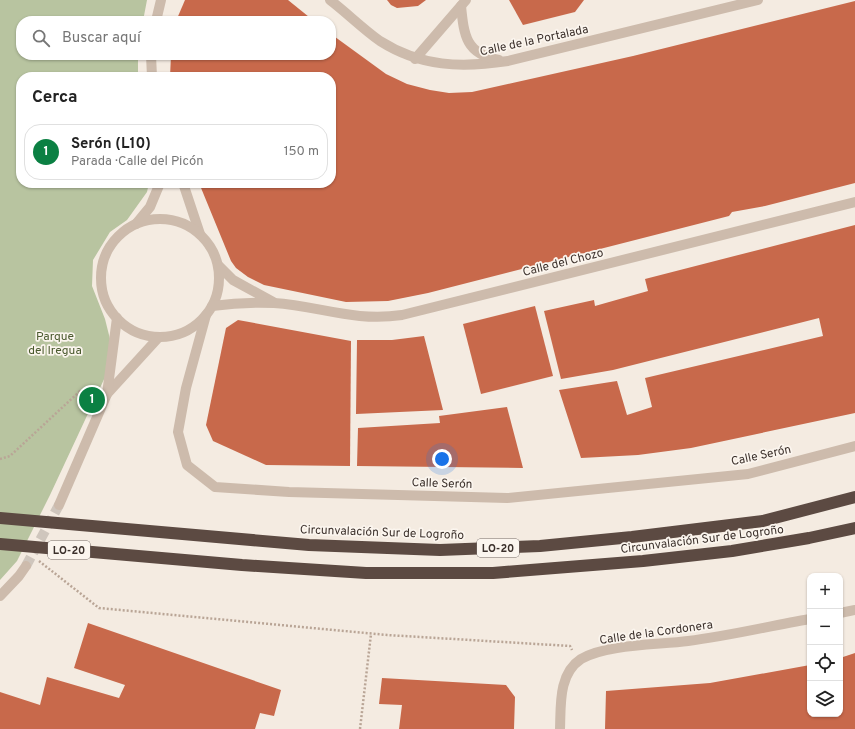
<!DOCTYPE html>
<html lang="es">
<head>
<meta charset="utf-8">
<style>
  body { margin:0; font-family:Overpass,sans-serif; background:#f6f6f6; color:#222 }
  .controls { position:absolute; right:12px; bottom:12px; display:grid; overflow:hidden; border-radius:8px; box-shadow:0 1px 3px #0004 }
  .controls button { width:36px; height:36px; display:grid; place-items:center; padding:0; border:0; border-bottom:1px solid #e0e0e0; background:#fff; color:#222; font:20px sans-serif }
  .you { position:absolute; left:442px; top:459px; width:14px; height:14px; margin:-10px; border:3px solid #fff; border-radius:50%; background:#1a73e8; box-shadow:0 0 0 6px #1a73e833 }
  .badge { display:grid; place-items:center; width:26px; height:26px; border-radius:50%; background:#0b8043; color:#fff; font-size:13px; font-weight:700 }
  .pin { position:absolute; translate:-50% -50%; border:2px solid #fff; box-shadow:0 1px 4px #0006 }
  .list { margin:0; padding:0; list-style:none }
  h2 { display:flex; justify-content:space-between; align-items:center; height:52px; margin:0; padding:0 16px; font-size:17px }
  h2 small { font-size:13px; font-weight:400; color:#767676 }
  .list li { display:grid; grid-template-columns:26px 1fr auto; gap:12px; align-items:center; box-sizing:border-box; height:56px; margin:0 8px 8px; padding:0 8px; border:1px solid #e0e0e0; border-radius:16px }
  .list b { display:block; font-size:15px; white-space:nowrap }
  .list p { margin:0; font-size:13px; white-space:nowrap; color:#767676 }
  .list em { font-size:13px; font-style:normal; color:#767676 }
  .icon { flex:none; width:22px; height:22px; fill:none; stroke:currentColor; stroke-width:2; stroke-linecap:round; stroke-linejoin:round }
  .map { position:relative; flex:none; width:855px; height:729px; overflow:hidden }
  .search { position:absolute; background:#fff; box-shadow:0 1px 3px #0004; left:16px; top:16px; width:320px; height:44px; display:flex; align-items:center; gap:10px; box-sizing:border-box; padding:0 14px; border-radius:16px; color:#767676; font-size:15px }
  .panel { position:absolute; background:#fff; box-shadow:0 1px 3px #0004; left:16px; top:72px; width:320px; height:116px; border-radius:16px }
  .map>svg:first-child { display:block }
</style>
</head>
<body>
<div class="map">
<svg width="855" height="729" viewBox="0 0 855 729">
  <rect width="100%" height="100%" fill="#f4ebe1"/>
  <path fill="#b8c4a0" d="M0 0H147L143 21H21V55H138V77H21V183H149L147 192 127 220 110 232 93 260 92 286 105 319 110 339 106 375 50 495 17 561 0 580Z"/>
  <g fill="#c8694b">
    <path d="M185 0H288L314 21H176Z"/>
    <path d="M387 0H426L418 6 397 8 391 5Z"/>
    <path d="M509 0H584L575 12 523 25Z"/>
    <path d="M855 1V183L765 206 732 212 729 216 428 293 388 301 346 302 264 285 248 277 236 268 231 261 199 183H331V77H170L171 55H331V34L386 74 407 84 430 90 449 93 472 92 633 56Z"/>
    <path d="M855 225V413L691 448 638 455 581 458 559 390 617 381 627 415 652 407 645 378 823 336 819 318 613 370 561 379 544 311 594 300 595 306 648 291 645 279Z"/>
    <path d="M535 306 553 376 481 394 463 324Z"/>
    <path d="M238 320 351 341 350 466 266 465 213 441 206 425 226 328Z"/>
    <path d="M424 336 443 410 356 414 357 340H392Z"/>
    <path d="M507 407 523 468 357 466 358 428 440 423 439 416Z"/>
    <path d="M88 623 281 690 274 716 260 713 255 729H0V692L40 705 47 677 119 698 125 685 74 668Z"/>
    <path d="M855 653V729H605L606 691 710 683 810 665V714H840V658Z"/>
    <path d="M382 678 506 685 515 697 514 729H399L402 705 379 704Z"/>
  </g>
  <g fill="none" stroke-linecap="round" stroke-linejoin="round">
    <path stroke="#cfc6bd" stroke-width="10" stroke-dasharray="10 5" stroke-linecap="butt" d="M26 566 59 505"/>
    <g stroke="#b9a596" stroke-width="2.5" stroke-dasharray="2 2" stroke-linecap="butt">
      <path d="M0 459 10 456 80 391 95 392"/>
      <path d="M39 561 99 608 387 635 570 646 572 650"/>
      <path d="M360 729 371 634"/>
    </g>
    <g stroke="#cdbbac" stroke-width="10">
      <path d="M330 0C347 13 363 29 380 41 421 67 461 68 508 61L758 0"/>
      <path d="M461 6C464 36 466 54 499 60"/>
      <path d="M156 21 161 0"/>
      <path d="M151 55 152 77"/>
      <path d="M415 59 466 0"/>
      <path d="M183 183 200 234"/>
      <circle cx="160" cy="278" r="59"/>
      <path d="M136 224 150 207 160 183"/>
      <path d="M218 265 233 280 273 302"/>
      <path d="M212 306C233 303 253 302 274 303 320 306 353 322 402 315L855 202"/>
      <path d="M206 315 186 388 178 432 187 465 215 487 289 492 507 498 748 474 855 446"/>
      <path d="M107 394 159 337"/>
      <path d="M59 505 107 394 117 318"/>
      <path d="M0 596 19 576 26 566"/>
      <path d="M840 613 855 610"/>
      <path d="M560 729C561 706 558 674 581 659 606 644 658 645 688 641 729 636 769 626 810 619"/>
    </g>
    <g stroke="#5c4a42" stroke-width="12">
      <path d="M0 518 309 545 440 550 540 546 632 537 763 521 855 497"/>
      <path d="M0 544 242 565 366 573H493L643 561 732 551 809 538 855 528"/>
    </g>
  </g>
  <g text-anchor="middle" stroke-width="3.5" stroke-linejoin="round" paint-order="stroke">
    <g fill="#fbf5ee" stroke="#756b66" stroke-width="1">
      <rect x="477" y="539" width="42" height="18" rx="3"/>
      <rect x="48" y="541" width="42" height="18" rx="3"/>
    </g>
    <g font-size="11" font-weight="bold" fill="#3b302b">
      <text x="498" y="552">LO-20</text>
      <text x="69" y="554">LO-20</text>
    </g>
    <g font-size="12" fill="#3b302b" stroke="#fbf5ee">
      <text transform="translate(534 40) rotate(-12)" y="4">Calle de la Portalada</text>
      <text transform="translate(563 262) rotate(-14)" y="4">Calle del Chozo</text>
      <text transform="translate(761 455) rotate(-12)" y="4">Calle Serón</text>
      <text transform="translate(442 483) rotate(2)" y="4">Calle Serón</text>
      <text transform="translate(382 532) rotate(2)" y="4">Circunvalación Sur de Logroño</text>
      <text transform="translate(702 539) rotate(-7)" y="4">Circunvalación Sur de Logroño</text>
      <text transform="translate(656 632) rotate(-8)" y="4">Calle de la Cordonera</text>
    </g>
    <g font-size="12" fill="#4a5a2e" stroke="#fbf5ee">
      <text x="55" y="340">Parque<tspan x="55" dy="14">del Iregua</tspan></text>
    </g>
  </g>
</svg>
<div class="controls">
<button>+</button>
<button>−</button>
<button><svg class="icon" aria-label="locate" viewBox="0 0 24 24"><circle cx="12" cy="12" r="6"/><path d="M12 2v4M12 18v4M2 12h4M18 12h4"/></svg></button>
<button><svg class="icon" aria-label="layers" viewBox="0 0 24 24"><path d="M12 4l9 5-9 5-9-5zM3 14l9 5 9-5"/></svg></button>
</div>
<div class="you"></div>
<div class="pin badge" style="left:92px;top:400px">1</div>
<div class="search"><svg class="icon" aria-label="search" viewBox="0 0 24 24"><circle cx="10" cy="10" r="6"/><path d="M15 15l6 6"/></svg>Buscar aquí</div>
<section class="panel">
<h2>Cerca<small></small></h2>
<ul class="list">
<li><span class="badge">1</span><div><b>Serón (L10)</b><p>Parada · Calle del Picón</p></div><em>150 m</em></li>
</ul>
</section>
</div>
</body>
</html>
